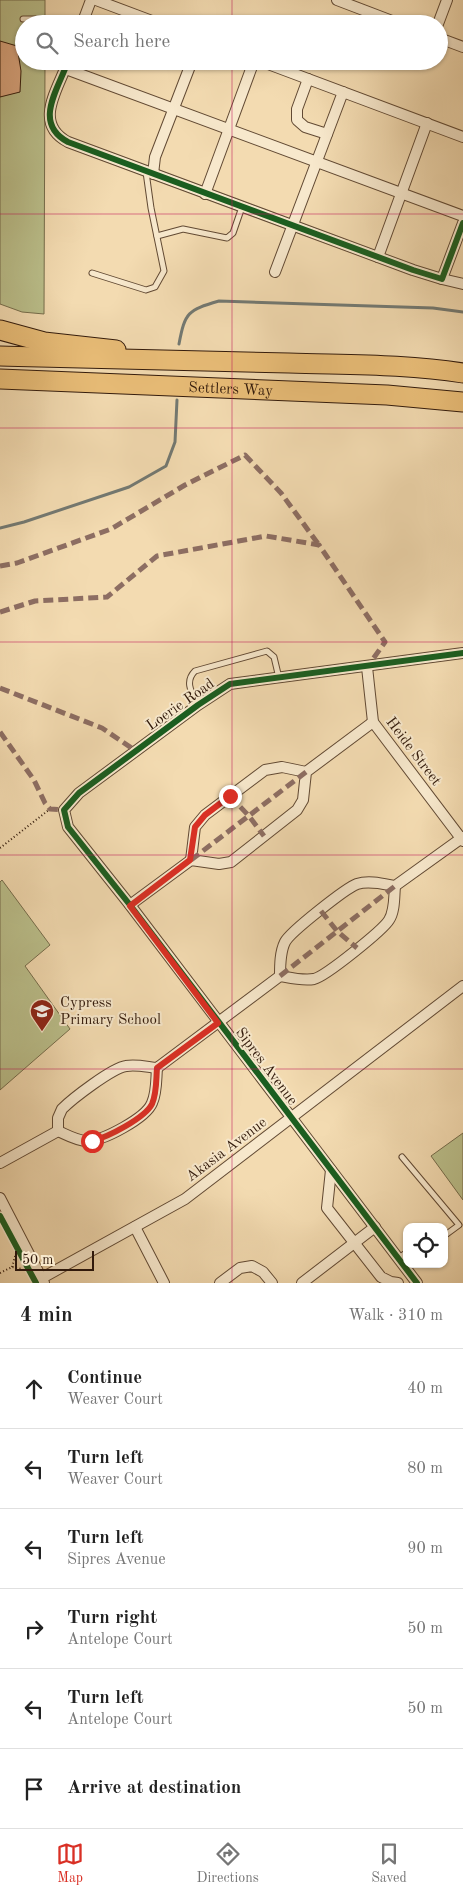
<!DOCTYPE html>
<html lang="en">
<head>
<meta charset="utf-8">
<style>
  body { margin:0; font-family:"Old Standard TT",serif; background:#f6f6f6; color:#222 }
  .controls { position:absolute; right:15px; bottom:15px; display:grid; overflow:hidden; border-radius:10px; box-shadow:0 1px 4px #0004 }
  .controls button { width:45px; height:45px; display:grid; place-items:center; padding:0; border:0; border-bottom:1px solid #e0e0e0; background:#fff; color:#222; font:25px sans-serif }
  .scale { position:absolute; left:15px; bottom:12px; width:79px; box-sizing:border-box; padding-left:5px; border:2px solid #321a0b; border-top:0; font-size:14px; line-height:18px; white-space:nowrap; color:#321a0b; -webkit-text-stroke:4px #f7e8cc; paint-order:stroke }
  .stop { position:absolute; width:15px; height:15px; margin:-11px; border:4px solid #d93025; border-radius:50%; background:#fff }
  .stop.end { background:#d93025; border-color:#fff; box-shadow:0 1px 5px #0008 }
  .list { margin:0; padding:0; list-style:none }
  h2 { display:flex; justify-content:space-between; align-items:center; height:65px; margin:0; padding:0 20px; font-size:21px }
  h2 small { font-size:16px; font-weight:400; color:#767676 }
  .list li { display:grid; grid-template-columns:32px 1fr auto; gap:15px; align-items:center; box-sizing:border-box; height:80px; padding:0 20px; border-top:1px solid #e0e0e0 }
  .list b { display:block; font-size:19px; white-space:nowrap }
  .list p { margin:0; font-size:16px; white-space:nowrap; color:#767676 }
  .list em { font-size:16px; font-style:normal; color:#767676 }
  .icon { flex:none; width:28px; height:28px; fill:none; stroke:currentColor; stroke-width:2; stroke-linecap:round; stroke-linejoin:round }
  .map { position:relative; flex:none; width:463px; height:1283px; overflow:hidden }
  .search { position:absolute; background:#fff; box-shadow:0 1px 4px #0004; left:15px; right:15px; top:15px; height:55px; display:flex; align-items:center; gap:12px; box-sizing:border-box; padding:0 18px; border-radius:28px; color:#767676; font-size:19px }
  .sheet { height:545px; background:#fff }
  nav { display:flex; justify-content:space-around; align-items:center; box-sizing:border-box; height:70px; border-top:1px solid #e0e0e0; background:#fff; font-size:14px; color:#767676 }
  nav a { display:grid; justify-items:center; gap:2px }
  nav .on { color:#d93025 }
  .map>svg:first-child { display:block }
</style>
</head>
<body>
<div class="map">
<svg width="463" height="1283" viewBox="0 0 463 1283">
  <rect width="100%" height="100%" fill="#f3dbb1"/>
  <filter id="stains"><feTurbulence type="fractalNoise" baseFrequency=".004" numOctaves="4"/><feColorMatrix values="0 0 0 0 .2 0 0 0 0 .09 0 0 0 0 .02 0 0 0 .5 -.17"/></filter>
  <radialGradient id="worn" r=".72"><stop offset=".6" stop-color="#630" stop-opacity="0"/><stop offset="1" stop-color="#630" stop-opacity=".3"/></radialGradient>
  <g fill="#bbc08c" stroke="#766d4c">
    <path d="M0 0H45V24H24V61H45L44 314 22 312 0 304Z"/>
    <path d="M2 880 50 945 25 966 70 1029 0 1090V882Z"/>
    <path d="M463 1133V1200L431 1156Z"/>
  </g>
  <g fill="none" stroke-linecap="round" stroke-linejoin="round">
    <g stroke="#737972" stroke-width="3">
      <path d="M179 344C185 312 188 310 219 301L433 308 463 312"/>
      <path d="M0 528 24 522 129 487 166 466 175 442 177 400"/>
    </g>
  </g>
  <path fill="#dfaa84" stroke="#321a0b" d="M0 41 17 46 21 71 20 92 0 97Z"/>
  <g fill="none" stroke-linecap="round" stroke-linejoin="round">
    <g stroke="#624a34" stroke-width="7">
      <g id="service">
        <path d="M23 19H84"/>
        <path d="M157 236 183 229 227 238 233 233 242 207"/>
        <path d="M92 273 146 290 155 287 164 271 151 208 146 172"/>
        <path d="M198 705C192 693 184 682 195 671L267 651 274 657 279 678"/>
        <path d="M402 1157 459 1225 444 1236"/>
        <path d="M399 1258 407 1252"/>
      </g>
    </g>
    <g stroke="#624a34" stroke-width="12">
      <g id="minor">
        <path d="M96 0 160 24"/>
        <path d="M337 0 400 24"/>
        <path d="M82 24 91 0"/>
        <path d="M438 24 447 0"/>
        <path d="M439 38 463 47"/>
        <path d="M68 61C59 88 32 123 68 142L413 270 442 279 463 223"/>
        <path d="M260 61 463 137"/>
        <path d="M66 69 463 216"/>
        <path d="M308 79 297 109V120L305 127 327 134"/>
        <path d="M153 174 155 157 192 61"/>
        <path d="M205 194 254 61"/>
        <path d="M378 257 427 123"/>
        <path d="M275 272 343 92"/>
        <path d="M442 279 463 284"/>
        <path d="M367 667 373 722 463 841"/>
        <path d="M191 860 195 827 205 815 265 770 282 767 306 772"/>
        <path d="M130 905 191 860 219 864 231 862 297 810 303 800 306 772 373 722"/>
        <path d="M280 976C280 965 280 952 285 942 290 932 346 888 357 884 369 880 384 884 395 886L463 837"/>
        <path d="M58 1131V1118L62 1109C72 1099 112 1068 126 1066 136 1064 147 1067 157 1068L280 976C291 978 303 981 314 979 326 976 383 930 389 920 395 911 394 896 395 886"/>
        <path d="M58 1131C67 1135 77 1141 87 1141 103 1141 146 1118 152 1103 157 1092 156 1079 157 1068"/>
        <path d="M0 1163 58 1131"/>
        <path d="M331 1170 327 1208 381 1277 391 1282 398 1283"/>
        <path d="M0 1198 44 1283"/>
        <path d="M135 1227 164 1283"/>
        <path d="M42 1278 185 1199 463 986"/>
        <path d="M220 1283 240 1268 252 1266 263 1272 272 1283"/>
        <path d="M302 1283 375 1227"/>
        <path d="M417 1283 130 905 68 827 64 810 79 793 198 705 230 684 463 653"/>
      </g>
    </g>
    <g stroke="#321a0b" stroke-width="21">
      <g id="motorway">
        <path d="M0 330 44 342 116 350"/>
        <path d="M0 356C96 359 192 361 289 363 346 365 406 364 463 373"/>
        <path id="s1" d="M0 379 387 395 463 402"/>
      </g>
    </g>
    <g stroke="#321a0b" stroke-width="2" stroke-dasharray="1 2.5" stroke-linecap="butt">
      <path d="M0 848 50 809"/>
      <path d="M12 1267 16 1253"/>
      <path d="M0 1273 12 1267 27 1270"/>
    </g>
    <use href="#service" stroke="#f7e8cc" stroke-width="5"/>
    <use href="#minor" stroke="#f7e8cc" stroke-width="10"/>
    <use href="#motorway" stroke="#eabe78" stroke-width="19"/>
    <g stroke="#8d6e63" stroke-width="5" stroke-dasharray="10 5" stroke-linecap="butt">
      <path d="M0 566 17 563 111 529 185 485 245 455 281 493 319 545"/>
      <path d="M0 612 35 601 107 597 157 556 266 536 319 545 385 642 368 666"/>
      <path d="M0 688 102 728 136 751"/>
      <path d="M0 732 34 780 45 803 50 809 64 810"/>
      <path d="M230 796 249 816 264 836"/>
      <path d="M191 860 306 772"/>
      <path d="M321 911 337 931 357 948"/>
      <path d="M280 976 395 886"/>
    </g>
    <g stroke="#f7e8cc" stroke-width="9">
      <g id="cycleway">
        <path d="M68 61C59 88 32 123 68 142L413 270 442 279 463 223"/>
        <path d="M0 1216 36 1283"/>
        <path d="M417 1283 130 905 68 827 64 810 79 793 198 705 230 684 463 653"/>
      </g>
    </g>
    <use href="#cycleway" stroke="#1b5e20" stroke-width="6"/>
  </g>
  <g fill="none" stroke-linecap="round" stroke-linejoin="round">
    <path stroke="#d93025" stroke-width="6" d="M92 1141C108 1137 145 1118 152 1104 157 1093 156 1079 157 1068L218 1023 130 906 190 860 195 827 205 815 230 796"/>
  </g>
  <path fill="none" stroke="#c2185b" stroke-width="1" stroke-opacity="0.55" d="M232 0V24M232 61V1283M0 214H463M0 428H463M0 642H463M0 855H463M0 1069H463"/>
  <defs>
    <g id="school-pin" transform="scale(1.25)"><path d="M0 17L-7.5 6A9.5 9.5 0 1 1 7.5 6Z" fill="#8f2418" stroke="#f7e8cc"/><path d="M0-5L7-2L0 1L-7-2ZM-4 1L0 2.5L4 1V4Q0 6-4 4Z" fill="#fff"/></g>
  </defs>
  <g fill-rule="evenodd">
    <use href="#school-pin" x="42" y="1011"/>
  </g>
  <g text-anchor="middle" stroke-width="4" stroke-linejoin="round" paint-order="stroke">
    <g font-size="15" fill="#321a0b" stroke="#f7e8cc">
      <text dy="5" stroke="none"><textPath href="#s1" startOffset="231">Settlers Way</textPath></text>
      <text transform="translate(180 704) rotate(-35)" y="5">Loerie Road</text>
      <text transform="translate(414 751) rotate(53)" y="5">Heide Street</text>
      <text transform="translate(267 1066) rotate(53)" y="5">Sipres Avenue</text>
      <text transform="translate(226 1149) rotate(-37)" y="5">Akasia Avenue</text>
    </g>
    <g font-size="15" fill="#321a0b" stroke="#f7e8cc" text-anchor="start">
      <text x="60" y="1007">Cypress<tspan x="60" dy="17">Primary School</tspan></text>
    </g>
  </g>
  <rect width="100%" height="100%" filter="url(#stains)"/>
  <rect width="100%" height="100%" fill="url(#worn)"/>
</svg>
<div class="controls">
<button><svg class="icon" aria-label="locate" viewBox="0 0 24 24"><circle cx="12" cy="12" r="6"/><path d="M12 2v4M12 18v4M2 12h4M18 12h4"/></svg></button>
</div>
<div class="scale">50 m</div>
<div class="stop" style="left:92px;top:1141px"></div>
<div class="stop end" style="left:230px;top:796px"></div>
<div class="search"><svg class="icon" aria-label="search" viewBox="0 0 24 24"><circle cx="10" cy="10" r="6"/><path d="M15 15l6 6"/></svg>Search here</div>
</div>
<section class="sheet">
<h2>4 min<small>Walk · 310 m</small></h2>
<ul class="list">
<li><svg class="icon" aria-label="ahead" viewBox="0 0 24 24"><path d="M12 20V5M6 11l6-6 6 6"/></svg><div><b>Continue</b><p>Weaver Court</p></div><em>40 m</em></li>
<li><svg class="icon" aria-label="left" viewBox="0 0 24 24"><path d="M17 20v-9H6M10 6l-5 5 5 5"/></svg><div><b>Turn left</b><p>Weaver Court</p></div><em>80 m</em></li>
<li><svg class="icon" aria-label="left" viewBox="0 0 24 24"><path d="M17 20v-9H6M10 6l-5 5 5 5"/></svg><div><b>Turn left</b><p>Sipres Avenue</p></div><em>90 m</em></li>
<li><svg class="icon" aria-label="right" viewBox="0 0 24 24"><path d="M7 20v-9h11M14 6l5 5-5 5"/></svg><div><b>Turn right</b><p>Antelope Court</p></div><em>50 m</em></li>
<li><svg class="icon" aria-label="left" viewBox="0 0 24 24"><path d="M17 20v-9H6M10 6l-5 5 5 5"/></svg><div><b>Turn left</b><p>Antelope Court</p></div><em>50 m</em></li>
<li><svg class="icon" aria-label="arrive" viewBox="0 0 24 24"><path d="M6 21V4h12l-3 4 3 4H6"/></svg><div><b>Arrive at destination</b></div></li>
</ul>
</section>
<nav>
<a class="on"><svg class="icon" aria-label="map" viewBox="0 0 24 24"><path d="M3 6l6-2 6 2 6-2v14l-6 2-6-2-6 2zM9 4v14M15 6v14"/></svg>Map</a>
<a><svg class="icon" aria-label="directions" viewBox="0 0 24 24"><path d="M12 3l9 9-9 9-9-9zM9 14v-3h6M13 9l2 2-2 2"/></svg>Directions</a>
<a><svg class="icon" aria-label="saved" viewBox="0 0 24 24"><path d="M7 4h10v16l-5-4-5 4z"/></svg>Saved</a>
</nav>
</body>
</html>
